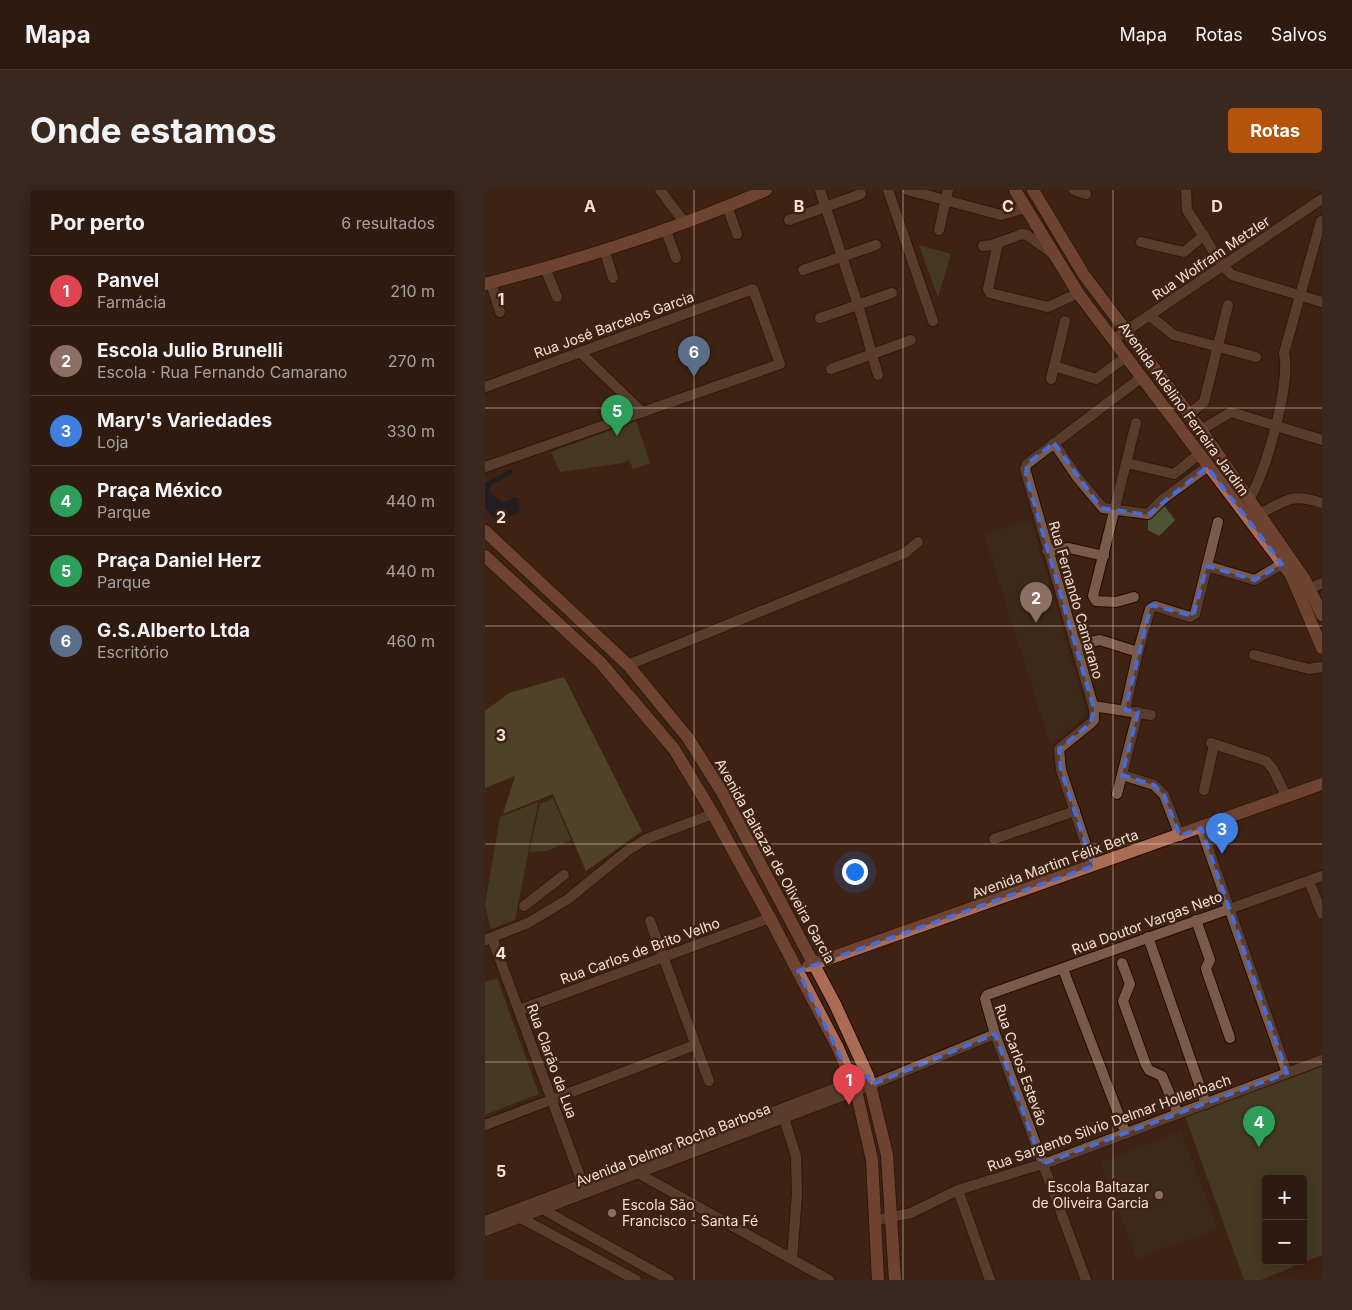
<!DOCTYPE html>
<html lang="pt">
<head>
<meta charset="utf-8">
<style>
  body { margin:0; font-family:Inter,sans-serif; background:#3a271d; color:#f1f3f6 }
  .controls { position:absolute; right:15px; bottom:15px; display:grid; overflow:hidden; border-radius:5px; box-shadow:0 2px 12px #0003 }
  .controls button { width:45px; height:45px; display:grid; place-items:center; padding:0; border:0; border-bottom:1px solid #49382f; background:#2e1a0f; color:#f1f3f6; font:25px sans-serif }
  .you { position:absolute; left:369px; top:681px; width:18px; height:18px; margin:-12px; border:4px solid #fff; border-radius:50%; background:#1a73e8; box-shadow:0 0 0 8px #1a73e833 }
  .badge { display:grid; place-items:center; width:32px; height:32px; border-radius:50%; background:#b45309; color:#fff; font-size:16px; font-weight:700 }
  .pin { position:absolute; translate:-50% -41px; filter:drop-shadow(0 1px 2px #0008) }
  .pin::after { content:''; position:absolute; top:26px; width:18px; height:15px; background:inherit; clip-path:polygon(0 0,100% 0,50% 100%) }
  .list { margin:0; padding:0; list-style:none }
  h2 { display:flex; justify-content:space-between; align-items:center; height:65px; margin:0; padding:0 20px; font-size:21px }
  h2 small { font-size:16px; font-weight:400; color:#a7a19e }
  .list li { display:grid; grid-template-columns:32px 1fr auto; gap:15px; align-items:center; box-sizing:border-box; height:70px; padding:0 20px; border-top:1px solid #49382f }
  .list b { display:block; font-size:19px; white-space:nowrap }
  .list p { margin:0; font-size:16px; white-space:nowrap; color:#a7a19e }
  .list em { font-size:16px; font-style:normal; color:#a7a19e }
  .map { position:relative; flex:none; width:837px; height:1090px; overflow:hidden; border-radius:5px }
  header { display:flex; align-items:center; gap:30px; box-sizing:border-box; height:70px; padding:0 25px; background:#2e1a0f; border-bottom:1px solid #49382f }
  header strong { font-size:24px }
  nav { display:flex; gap:28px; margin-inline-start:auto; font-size:18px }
  .intro { display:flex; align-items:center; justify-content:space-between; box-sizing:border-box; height:120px; padding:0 30px }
  h1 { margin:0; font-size:35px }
  .button { padding:12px 22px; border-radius:5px; background:#b45309; color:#fff; font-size:18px; font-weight:700 }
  main { display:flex; gap:30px; padding:0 30px }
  aside { flex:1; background:#2e1a0f; border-radius:5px; box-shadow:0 2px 12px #0003 }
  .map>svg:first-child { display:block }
</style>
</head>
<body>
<header>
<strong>Mapa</strong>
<nav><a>Mapa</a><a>Rotas</a><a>Salvos</a></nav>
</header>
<div class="intro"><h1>Onde estamos</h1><a class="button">Rotas</a></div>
<main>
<aside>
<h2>Por perto<small>6 resultados</small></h2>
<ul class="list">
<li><span class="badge" style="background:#e0444e">1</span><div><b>Panvel</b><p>Farmácia</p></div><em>210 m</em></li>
<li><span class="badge" style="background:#8d6e63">2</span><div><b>Escola Julio Brunelli</b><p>Escola · Rua Fernando Camarano</p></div><em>270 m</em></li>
<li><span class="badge" style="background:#3f7fe0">3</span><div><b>Mary's Variedades</b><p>Loja</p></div><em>330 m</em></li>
<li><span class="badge" style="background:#2e9e5b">4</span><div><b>Praça México</b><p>Parque</p></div><em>440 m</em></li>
<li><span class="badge" style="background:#2e9e5b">5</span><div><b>Praça Daniel Herz</b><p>Parque</p></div><em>440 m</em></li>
<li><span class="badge" style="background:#5c6f8a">6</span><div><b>G.S.Alberto Ltda</b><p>Escritório</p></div><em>460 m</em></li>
</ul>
</aside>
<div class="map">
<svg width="837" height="1090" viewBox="0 0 837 1090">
  <rect width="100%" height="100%" fill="#3e2314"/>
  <g fill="#3a3120">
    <path d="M546 330 601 521 600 527 565 554 499 344Z"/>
    <path d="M696 941 733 1039 652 1069 615 972Z"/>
  </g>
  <g fill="#4e5435" fill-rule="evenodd">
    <path d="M434 55 466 64 453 107Z"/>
    <path d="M151 231 165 273 148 279 144 270 138 273 75 282 66 262Z"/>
    <path d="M678 314 690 330 674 346 663 340V328Z"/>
    <path d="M68 608 86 650 62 661 44 662 55 614Z"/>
    <path d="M53 612 30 730 6 739 0 715 15 627Z"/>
    <path d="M12 788 54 904 0 925V792Z"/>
    <path d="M837 875V1065L776 1090H759L700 926ZM781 989H818V1071H781Z"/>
  </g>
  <path fill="#626943" d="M79 487 157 641 101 681 68 604 18 624 30 586 0 598V521L24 503Z"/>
  <path fill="#021731" d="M24 280H27V284L7 295 5 299 6 304 17 312 26 310 28 307 33 308 35 322 13 332 0 318V293Z"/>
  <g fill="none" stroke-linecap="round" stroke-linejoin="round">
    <g stroke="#230b01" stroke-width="12">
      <g id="minor">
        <path d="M175 0 199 32"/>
        <path d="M335 0 373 115 393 185"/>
        <path d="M403 0 448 131"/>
        <path d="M422 0 516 25 540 18"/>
        <path d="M589 0 601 4"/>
        <path d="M701 0 702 20 738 76 747 85 837 112"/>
        <path d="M242 16 252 44"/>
        <path d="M304 30 376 4"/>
        <path d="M180 38 191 68"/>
        <path d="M454 40 463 0"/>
        <path d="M656 52 699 62 719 45"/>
        <path d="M513 53 503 99 505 103 563 117 593 103"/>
        <path d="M498 56 507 55 537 44 542 45 567 63"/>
        <path d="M119 59 128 88"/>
        <path d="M60 78 72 107"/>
        <path d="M318 80 391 55"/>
        <path d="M6 93 15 122"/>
        <path d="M665 126 689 145 771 167"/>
        <path d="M335 128 407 103"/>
        <path d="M629 149 837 9"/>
        <path d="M95 162 157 222"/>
        <path d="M569 176 611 189 642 166"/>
        <path d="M346 179 426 150"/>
        <path d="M566 189 580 131"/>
        <path d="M0 197 268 99 295 174 0 277"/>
        <path d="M704 224 719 212 743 115"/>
        <path d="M716 240 746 222 837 250"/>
        <path d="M569 253 592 287 618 318 663 324 678 309 722 277"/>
        <path d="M642 273 689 284 713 265"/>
        <path d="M764 309C781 284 806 192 799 163L836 31"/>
        <path d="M774 324C803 310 805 303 837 313"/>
        <path d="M562 361 584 358 619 366"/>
        <path d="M722 376 770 390 797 374"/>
        <path d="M825 399 837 393"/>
        <path d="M649 407 631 412 611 411 608 406 651 233"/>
        <path d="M590 455 615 450 653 462"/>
        <path d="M769 465 824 479 837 477"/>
        <path d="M143 475 420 363 433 352"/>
        <path d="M608 516 666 525"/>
        <path d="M640 520 653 462 665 419 670 416 705 427 710 424 733 332"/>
        <path d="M726 553 781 571 788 579 801 606"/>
        <path d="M637 585 669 595 679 605 695 646"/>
        <path d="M719 600 729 555"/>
        <path d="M632 604 653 522"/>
        <path d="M716 638 802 883"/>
        <path d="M509 649 590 621"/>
        <path d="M608 676 576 580 574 559 606 533 609 530V519L540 279 542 274 657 187"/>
        <path d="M824 691 837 724"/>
        <path d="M39 716 79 685"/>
        <path d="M711 730 725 770 721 778 722 782 745 848"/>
        <path d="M165 731 224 891"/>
        <path d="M663 747 721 914"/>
        <path d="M7 748 100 1000"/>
        <path d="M0 750 43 733 83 709 142 661 161 649 228 624"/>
        <path d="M637 773 645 794 638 811 661 875 664 880 677 886 693 924"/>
        <path d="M578 779 641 944"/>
        <path d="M34 820 285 728"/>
        <path d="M297 922 311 966 312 1004 307 1069"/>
        <path d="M0 935 210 855"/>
        <path d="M151 982 344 1090"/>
        <path d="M473 1000 505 1090"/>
        <path d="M52 1016 184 1090"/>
        <path d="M32 1026 151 1090"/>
        <path d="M392 1030 426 1023 473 1000 567 971 837 870"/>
        <path d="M0 1031 383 886"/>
        <path d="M0 1041 386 895 510 844"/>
        <path d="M601 1090 510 844 500 809 502 805 837 686"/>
      </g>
    </g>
    <g stroke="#230b01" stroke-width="14">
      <g id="major">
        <path d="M530 0 593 103 806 385 837 458"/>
        <path d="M548 0 599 85 716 240 820 390 837 425"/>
        <path d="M0 94C95 70 191 39 281 0"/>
        <path d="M0 341 143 475 203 548 237 602 350 814 383 886 402 965 410 1090"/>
        <path d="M0 366 115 472 189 559 228 624 285 728 353 858 371 900 387 970 393 1090"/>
        <path d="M323 776 837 594"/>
      </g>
    </g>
    <use href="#minor" stroke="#7a5b4b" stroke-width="10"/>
    <use href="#major" stroke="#ab6c55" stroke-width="12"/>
  </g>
  <path d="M0 0H837V1090H0ZM569 253 616 318 663 325 722 277 797 374 770 390 722 376 708 426 666 415 640 520 653 522 637 585 669 595 679 605 695 646 716 638 802 883 557 974 510 844 386 895 383 886 368 892 313 781 608 676 576 580 574 559 606 533 609 519 541 285 542 274Z" fill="#3e2314" fill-opacity=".55" fill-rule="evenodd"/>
  <path fill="none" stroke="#486bd8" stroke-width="4" stroke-dasharray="10 6" stroke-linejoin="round" d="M569 253 616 318 663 325 722 277 797 374 770 390 722 376 708 426 666 415 640 520 653 522 637 585 669 595 679 605 695 646 716 638 802 883 557 974 510 844 386 895 383 886 368 892 313 781 608 676 576 580 574 559 606 533 609 519 541 285 542 274Z"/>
  <path fill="none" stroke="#f3e0d7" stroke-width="1" stroke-opacity="0.55" d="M209 0V1090M418 0V1090M628 0V1090M0 218H837M0 436H837M0 654H837M0 872H837"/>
  <g fill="#8d6e63" stroke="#3e2314" stroke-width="2">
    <circle cx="674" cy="1005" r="5"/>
    <circle cx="127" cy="1023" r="5"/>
  </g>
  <g text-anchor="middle" stroke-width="5" stroke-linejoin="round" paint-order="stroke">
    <g font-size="14" fill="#f3e0d7" stroke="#3e2314">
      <text transform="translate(726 68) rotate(-34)" y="5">Rua Wolfram Metzler</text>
      <text transform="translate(129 135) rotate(-20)" y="5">Rua José Barcelos Garcia</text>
      <text transform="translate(699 219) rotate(54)" y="5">Avenida Adelino Ferreira Jardim</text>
      <text transform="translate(591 410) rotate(74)" y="5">Rua Fernando Camarano</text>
      <text transform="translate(290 671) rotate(61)" y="5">Avenida Baltazar de Oliveira Garcia</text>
      <text transform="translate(570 674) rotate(-20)" y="5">Avenida Martim Félix Berta</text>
      <text transform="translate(662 733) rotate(-20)" y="5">Rua Doutor Vargas Neto</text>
      <text transform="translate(155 761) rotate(-20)" y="5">Rua Carlos de Brito Velho</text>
      <text transform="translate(67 871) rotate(70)" y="5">Rua Clarão da Lua</text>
      <text transform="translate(536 875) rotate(70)" y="5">Rua Carlos Estevão</text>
      <text transform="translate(624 933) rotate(-20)" y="5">Rua Sargento Silvio Delmar Hollenbach</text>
      <text transform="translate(188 955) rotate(-21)" y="5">Avenida Delmar Rocha Barbosa</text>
    </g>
    <g font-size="14" fill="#f3e0d7" stroke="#3e2314" text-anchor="end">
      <text x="664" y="1002">Escola Baltazar<tspan x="664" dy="16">de Oliveira Garcia</tspan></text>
      <text x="137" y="1020" text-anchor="start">Escola São<tspan x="137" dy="16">Francisco - Santa Fé</tspan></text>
    </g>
  </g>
  <g font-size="16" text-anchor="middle" font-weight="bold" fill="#f3e0d7" stroke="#3e2314" stroke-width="5" stroke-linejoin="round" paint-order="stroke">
    <text x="105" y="22">A</text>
    <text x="314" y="22">B</text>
    <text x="523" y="22">C</text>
    <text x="732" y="22">D</text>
    <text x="16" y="115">1</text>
    <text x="16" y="333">2</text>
    <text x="16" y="551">3</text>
    <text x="16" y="769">4</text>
    <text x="16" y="987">5</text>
  </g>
</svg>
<div class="controls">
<button>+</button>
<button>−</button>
</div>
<div class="you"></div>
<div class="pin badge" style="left:364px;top:915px;background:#e0444e">1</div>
<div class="pin badge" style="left:551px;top:433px;background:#8d6e63">2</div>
<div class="pin badge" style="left:737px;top:664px;background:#3f7fe0">3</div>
<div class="pin badge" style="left:774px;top:957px;background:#2e9e5b">4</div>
<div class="pin badge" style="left:132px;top:246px;background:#2e9e5b">5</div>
<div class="pin badge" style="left:209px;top:187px;background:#5c6f8a">6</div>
</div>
</main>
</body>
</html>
